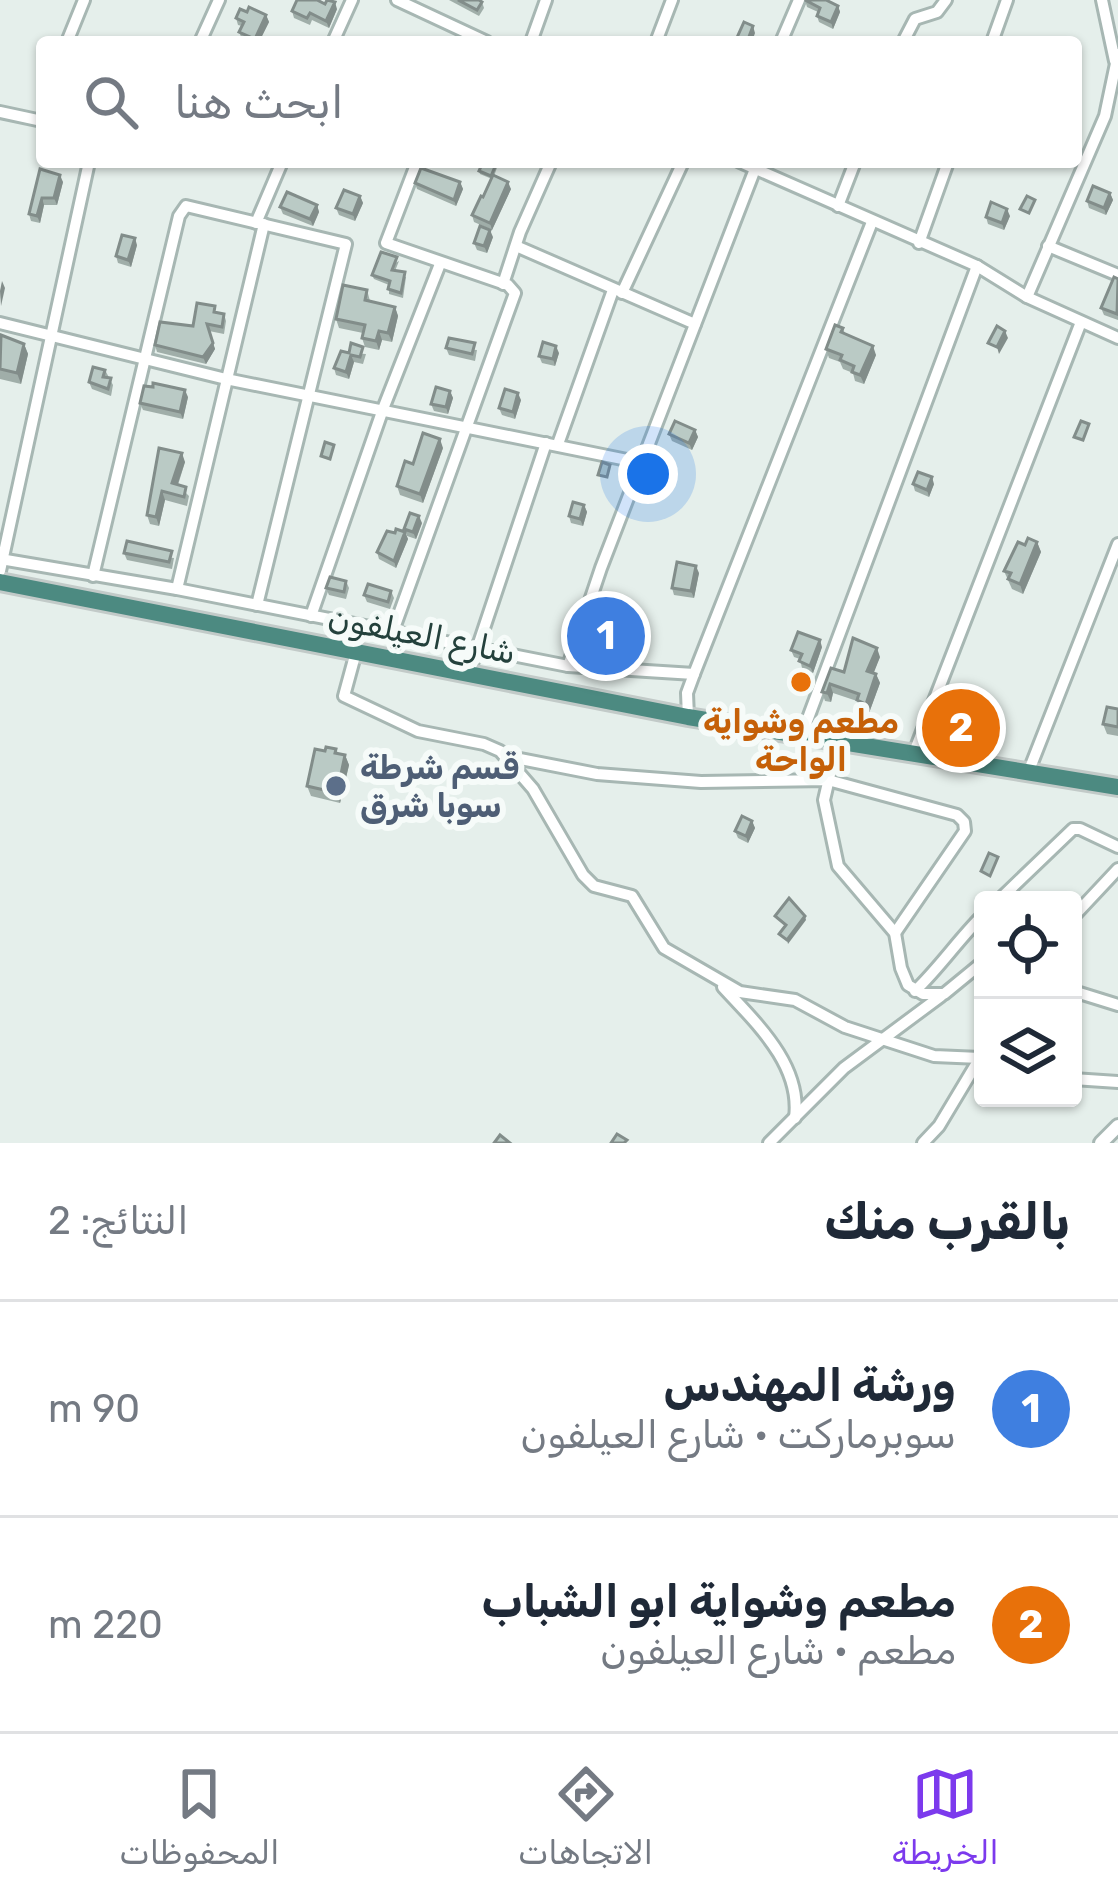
<!DOCTYPE html>
<html lang="ar">
<head>
<meta charset="utf-8">
<style>
  body { margin:0; font-family:Rubik,"Noto Naskh Arabic",sans-serif; background:#f2f2f3; color:#1f2937; direction:rtl }
  .controls { position:absolute; right:36px; bottom:36px; display:grid; overflow:hidden; border-radius:12px; box-shadow:0 3px 9px #0004 }
  .controls button { width:108px; height:108px; display:grid; place-items:center; padding:0; border:0; border-bottom:3px solid #e0e1e3; background:#fff; color:#1f2937; font:60px sans-serif }
  .you { position:absolute; left:648px; top:474px; width:42px; height:42px; margin:-30px; border:9px solid #fff; border-radius:50%; background:#1a73e8; box-shadow:0 0 0 18px #1a73e833 }
  .badge { display:grid; place-items:center; width:78px; height:78px; border-radius:50%; background:#7c3aed; color:#fff; font-size:39px; font-weight:700 }
  .pin { position:absolute; translate:-50% -50%; border:6px solid #fff; box-shadow:0 3px 12px #0006 }
  .list { margin:0; padding:0; list-style:none }
  h2 { display:flex; justify-content:space-between; align-items:center; height:156px; margin:0; padding:0 48px; font-size:51px }
  h2 small { font-size:39px; font-weight:400; color:#747a83 }
  .list li { display:grid; grid-template-columns:78px 1fr auto; gap:36px; align-items:center; box-sizing:border-box; height:216px; padding:0 48px; border-top:3px solid #e0e1e3 }
  .list b { display:block; font-size:45px; white-space:nowrap }
  .list p { margin:0; font-size:39px; white-space:nowrap; color:#747a83 }
  .list em { font-size:39px; font-style:normal; color:#747a83 }
  .icon { flex:none; width:66px; height:66px; fill:none; stroke:currentColor; stroke-width:2; stroke-linecap:round; stroke-linejoin:round }
  .map { position:relative; flex:none; width:1118px; height:1143px; overflow:hidden; direction:ltr }
  .search { position:absolute; background:#fff; box-shadow:0 3px 9px #0004; left:36px; right:36px; top:36px; height:132px; display:flex; align-items:center; gap:30px; box-sizing:border-box; padding:0 42px; border-radius:12px; color:#747a83; font-size:45px }
  .sheet { height:588px; background:#fff }
  nav { display:flex; justify-content:space-around; align-items:center; box-sizing:border-box; height:168px; border-top:3px solid #e0e1e3; background:#fff; font-size:33px; color:#747a83 }
  nav a { display:grid; justify-items:center; gap:6px }
  nav .on { color:#7c3aed }
  .map>svg:first-child { display:block }
</style>
</head>
<body>
<div class="map">
<svg width="1118" height="1143" viewBox="0 0 1118 1143">
  <rect width="100%" height="100%" fill="#e5efeb"/>
  <g fill="none" stroke-linecap="round" stroke-linejoin="round">
    <g stroke="#a7b7b3" stroke-width="16">
      <g id="minor">
        <path d="M397 0 487 42"/>
        <path d="M1102 0 1115 61"/>
        <path d="M67 42 84 0"/>
        <path d="M200 42 219 0"/>
        <path d="M333 42 352 0"/>
        <path d="M531 42 546 0"/>
        <path d="M656 42 672 0"/>
        <path d="M781 42 799 0"/>
        <path d="M903 42 915 19 937 12 946 0"/>
        <path d="M992 42 1007 0"/>
        <path d="M0 112 42 121"/>
        <path d="M740 162 977 266 1027 297 1118 338"/>
        <path d="M838 206 855 162"/>
        <path d="M256 223 282 162"/>
        <path d="M919 243 948 162"/>
        <path d="M516 246 695 324"/>
        <path d="M1048 246 1118 275"/>
        <path d="M503 284 520 232 551 162"/>
        <path d="M622 293 683 162"/>
        <path d="M1027 297 1105 116 1118 54"/>
        <path d="M0 323 226 379 642 463"/>
        <path d="M558 444 613 290"/>
        <path d="M0 559 177 589 568 666 694 674"/>
        <path d="M0 571 89 162"/>
        <path d="M93 576 179 216 186 206 346 244 257 605"/>
        <path d="M177 589 264 224"/>
        <path d="M311 616 383 409 440 264"/>
        <path d="M393 631 515 293 508 285 386 243 417 162"/>
        <path d="M356 652 344 696 418 731 484 744 500 751 533 789 583 875 594 886 632 896 664 948 740 992 795 1000 845 1027 934 1056 980 1058"/>
        <path d="M568 666 601 568 755 169"/>
        <path d="M469 673 546 443"/>
        <path d="M688 717 687 693 694 674 872 222"/>
        <path d="M801 737 977 266"/>
        <path d="M837 744 824 800 838 866 895 933 901 968 908 985 923 994H944L983 962"/>
        <path d="M913 755 1081 322"/>
        <path d="M505 756 597 774 701 782 828 780 957 815 964 822 965 831 895 933"/>
        <path d="M1028 773 1118 544"/>
        <path d="M999 900 1073 829H1080L1118 847"/>
        <path d="M1073 917 1118 869"/>
        <path d="M723 987C756 1023 802 1065 795 1118"/>
        <path d="M915 991C940 967 958 940 983 915"/>
        <path d="M1073 991 1118 1005"/>
        <path d="M1073 1079 1118 1082"/>
        <path d="M769 1143 844 1068 941 996"/>
        <path d="M923 1143 939 1126 981 1056"/>
      </g>
    </g>
    <g stroke="#a7b7b3" stroke-width="18">
      <path id="tertiary" d="M1101 1143 1118 1126"/>
    </g>
    <g stroke="#c2cac8" stroke-width="22">
      <path id="trunk" d="M0 582 688 717 1118 787"/>
    </g>
    <use href="#minor" stroke="#fff" stroke-width="10"/>
    <use href="#tertiary" stroke="#fff" stroke-width="12"/>
    <use href="#trunk" stroke="#4c8a81" stroke-width="16"/>
  </g>
  <g fill="#a0aea9">
    <path d="M449 0H479L482 2 484 8 479 16Z"/>
    <path d="M805 0 838 6 840 12 833 29 819 22 817 16 818 12 807 7Z"/>
    <path d="M337 9 329 28 312 20 310 25 294 18 292 11Z"/>
    <path d="M247 12 266 15 269 22 259 42H249L242 39 239 32 242 26 238 25 236 18Z"/>
    <path d="M498 165 494 176 511 189 492 230 474 222 472 215 483 197 492 179 480 174 479 171Z"/>
    <path d="M40 169 63 182 57 205H44L40 223 31 221 29 214Z"/>
    <path d="M460 182 463 189 456 206 417 189 415 183Z"/>
    <path d="M1110 193 1113 200 1106 215 1089 208 1087 201Z"/>
    <path d="M360 196 363 203 355 221 339 215 336 208Z"/>
    <path d="M317 205 319 212 313 226 283 214 280 207Z"/>
    <path d="M1010 216 1004 230 988 224 986 217Z"/>
    <path d="M493 237 487 253 477 250 474 243Z"/>
    <path d="M137 245 131 267 118 263 116 256Z"/>
    <path d="M399 261 395 271 406 277 403 298 389 294V285L374 279 372 275Z"/>
    <path d="M1118 279V320L1104 315 1101 308Z"/>
    <path d="M367 290 370 301 395 307 398 316 392 342 382 340 379 350 365 347 362 338 363 333 339 328 336 319Z"/>
    <path d="M217 313 224 314 226 321 224 334 209 331 215 349 206 364 157 352 155 345Z"/>
    <path d="M843 328 845 334 876 355 864 384 855 381 853 373 843 369 840 362 829 358 826 349Z"/>
    <path d="M0 340 24 344 28 354 21 384 0 379Z"/>
    <path d="M446 348 477 350 475 361 449 355Z"/>
    <path d="M349 353 366 354 363 364 354 362 349 379 336 375 334 368Z"/>
    <path d="M559 353 555 366 542 363 539 356Z"/>
    <path d="M105 370 113 385 111 396 92 389 89 382Z"/>
    <path d="M450 391 453 398 448 414 434 411 431 404Z"/>
    <path d="M188 397 183 419 143 410 140 403Z"/>
    <path d="M521 400 515 419 502 415 499 408Z"/>
    <path d="M695 430 698 437 692 450 672 441 669 434Z"/>
    <path d="M159 448 185 462 178 485 189 496 187 506 165 500 159 526 150 524 147 515Z"/>
    <path d="M443 448 423 503 400 495 397 486 413 464Z"/>
    <path d="M913 484H934L929 497 915 491Z"/>
    <path d="M584 505 587 512 583 526 571 523 569 516Z"/>
    <path d="M422 523 416 539 407 536 404 529Z"/>
    <path d="M405 532 408 539 396 568 379 559 377 552 395 533Z"/>
    <path d="M1037 542 1041 552 1023 594 1012 589 1004 571 1025 545Z"/>
    <path d="M124 553 174 558 172 569 127 560Z"/>
    <path d="M699 573 694 598 674 595 672 588Z"/>
    <path d="M346 581 349 588 346 599 329 595 326 588Z"/>
    <path d="M391 591 394 598 390 609 367 602 364 595Z"/>
    <path d="M822 647 813 673 802 668 800 659 794 657 791 650Z"/>
    <path d="M880 657 873 673 876 674 880 683 869 713 860 709 857 701 833 693 831 702 825 701 822 692 844 672Z"/>
    <path d="M1118 709V736L1107 734 1103 724Z"/>
    <path d="M336 749 338 753 345 755 349 765 340 803 311 796 307 786 325 751Z"/>
    <path d="M752 821 755 828 748 843 738 838 735 831Z"/>
  </g>
  <g fill="#828d8a">
    <path d="M335 2 337 9 329 28 326 21Z"/>
    <path d="M838 6 840 12 833 29 831 22Z"/>
    <path d="M266 15 269 22 259 42H256L255 39Z"/>
    <path d="M753 26 755 33 752 42H747Z"/>
    <path d="M60 175 63 182 57 205 54 198Z"/>
    <path d="M460 182 463 189 456 206 454 200Z"/>
    <path d="M508 182 511 189 492 230 490 223Z"/>
    <path d="M1110 193 1113 200 1106 215 1104 208Z"/>
    <path d="M360 196 363 203 355 221 353 214Z"/>
    <path d="M42 198 44 205 40 223 37 216Z"/>
    <path d="M317 205 319 212 313 226 310 219Z"/>
    <path d="M1007 209 1010 216 1004 230 1002 223Z"/>
    <path d="M490 230 493 237 487 253 484 246Z"/>
    <path d="M135 238 137 245 131 267 128 260Z"/>
    <path d="M2 281 5 288 1 306 0 291Z"/>
    <path d="M395 307 398 316 392 342 388 333Z"/>
    <path d="M379 331 382 340 379 350 376 341Z"/>
    <path d="M1005 331 1008 338 999 354 997 347Z"/>
    <path d="M213 343 215 349 206 364 203 357Z"/>
    <path d="M24 344 28 354 21 384 17 373Z"/>
    <path d="M556 346 559 353 555 366 553 359Z"/>
    <path d="M873 346 876 355 864 384 860 375Z"/>
    <path d="M351 355 354 362 349 379 346 372Z"/>
    <path d="M185 390 188 397 183 419 180 412Z"/>
    <path d="M450 391 453 398 448 414 446 407Z"/>
    <path d="M518 393 521 400 515 419 513 412Z"/>
    <path d="M695 430 698 437 692 450 689 443Z"/>
    <path d="M440 439 443 448 423 503 420 494Z"/>
    <path d="M182 453 185 462 175 492 172 483Z"/>
    <path d="M932 477 934 484 929 497 927 490Z"/>
    <path d="M162 491 165 500 159 526 156 517Z"/>
    <path d="M584 505 587 512 583 526 580 519Z"/>
    <path d="M419 516 422 523 416 539 413 532Z"/>
    <path d="M405 532 408 539 396 568 394 561Z"/>
    <path d="M1037 542 1041 552 1023 594 1020 584Z"/>
    <path d="M696 566 699 573 694 598 691 591Z"/>
    <path d="M820 640 822 647 813 673 810 666Z"/>
    <path d="M877 648 880 657 871 680 867 671Z"/>
    <path d="M876 674 880 683 869 713 866 704Z"/>
    <path d="M830 684 833 693 831 702 827 693Z"/>
    <path d="M345 755 349 765 340 803 337 793Z"/>
    <path d="M752 821 755 828 748 843 746 836Z"/>
    <path d="M805 916 806 920 788 944 787 940Z"/>
  </g>
  <g fill="#bacac5" stroke="#828d8a" stroke-width="3">
    <path d="M297 0H317L325 4 327 0 335 2 326 21 310 13 307 18 292 11Z"/>
    <path d="M458 0H479L482 2 477 10Z"/>
    <path d="M805 0H826L838 6 831 22 817 16 820 8Z"/>
    <path d="M249 7 266 15 255 39 239 32 244 22 236 18 240 9 247 12Z"/>
    <path d="M744 22 753 26 747 42H735Z"/>
    <path d="M483 162H497L491 176 479 171Z"/>
    <path d="M421 168 460 182 454 200 415 183Z"/>
    <path d="M40 169 60 175 54 198H42L37 216 29 214Z"/>
    <path d="M493 175 508 182 490 223 472 215 481 196 483 197Z"/>
    <path d="M1093 186 1110 193 1104 208 1087 201Z"/>
    <path d="M344 190 360 196 353 214 336 208Z"/>
    <path d="M287 192 317 205 310 219 280 207Z"/>
    <path d="M1027 196 1035 200 1029 213 1020 209Z"/>
    <path d="M991 202 1007 209 1002 223 986 217Z"/>
    <path d="M480 226 490 230 484 246 474 243Z"/>
    <path d="M122 235 135 238 128 260 116 256Z"/>
    <path d="M381 252 397 257 392 270 405 272 401 293 388 289 390 281 372 275Z"/>
    <path d="M1114 277 1118 279 1117 314 1101 308Z"/>
    <path d="M343 285 367 290 365 300 395 307 388 333 379 331 376 341 362 338 365 325 336 319Z"/>
    <path d="M197 303 215 306 214 312 224 314 222 327 207 324 213 343 203 357 155 345 160 322 193 326Z"/>
    <path d="M835 325 843 328 841 332 873 346 860 375 852 372 854 366 840 360 842 355 826 349Z"/>
    <path d="M997 326 1005 331 997 347 988 343Z"/>
    <path d="M1 335 24 344 17 373 0 369Z"/>
    <path d="M449 338 475 343 472 354 446 348Z"/>
    <path d="M543 342 556 346 553 359 539 356Z"/>
    <path d="M351 343 363 347 360 357 351 355 346 372 334 368 341 351 349 353Z"/>
    <path d="M93 367 105 370 103 377 111 378 108 389 89 382Z"/>
    <path d="M153 383 185 390 180 412 140 403 144 386 153 387Z"/>
    <path d="M436 387 450 391 446 407 431 404Z"/>
    <path d="M505 389 518 393 513 412 499 408Z"/>
    <path d="M675 421 695 430 689 443 669 434Z"/>
    <path d="M1081 421 1089 424 1083 440 1074 437Z"/>
    <path d="M423 433 440 439 420 494 397 486 405 461 413 464Z"/>
    <path d="M325 442 334 445 330 459 321 456Z"/>
    <path d="M159 448 182 453 172 483 186 487 184 497 162 491 156 517 147 515Z"/>
    <path d="M602 462 610 465 607 477 598 475Z"/>
    <path d="M918 472 932 477 927 490 913 484Z"/>
    <path d="M573 502 584 505 580 519 569 516Z"/>
    <path d="M410 513 419 516 413 532 404 529Z"/>
    <path d="M396 529 405 532 394 561 377 552 387 531 395 533Z"/>
    <path d="M1028 538 1037 542 1020 584 1008 579 1011 573 1004 571 1018 542 1025 545Z"/>
    <path d="M127 541 172 551 169 562 124 553Z"/>
    <path d="M677 562 696 566 691 591 672 588Z"/>
    <path d="M330 577 346 581 344 592 326 588Z"/>
    <path d="M368 584 391 591 388 602 364 595Z"/>
    <path d="M798 632 820 640 810 666 799 661 802 654 791 650Z"/>
    <path d="M853 638 877 648 867 671 876 674 866 704 857 700 859 694 830 684 827 693 822 692 831 668 844 672Z"/>
    <path d="M1107 707 1118 709V727L1103 724Z"/>
    <path d="M326 747 336 749 335 753 345 755 337 793 307 786 315 749 325 751Z"/>
    <path d="M742 816 752 821 746 836 735 831Z"/>
    <path d="M989 853 998 857 990 876 981 871Z"/>
    <path d="M789 898 805 916 787 940 779 934 786 925 775 916Z"/>
    <path d="M617 1134 627 1140 624 1143H611Z"/>
    <path d="M500 1135 510 1143H494Z"/>
  </g>
  <circle fill="#e8710a" stroke="#f6fbf9" stroke-width="4.5" cx="801" cy="682" r="12"/>
  <circle fill="#5c6f8a" stroke="#f6fbf9" stroke-width="4.5" cx="336" cy="786" r="12"/>
  <g text-anchor="middle" stroke-width="12" stroke-linejoin="round" paint-order="stroke">
    <g font-size="33" fill="#24413c" stroke="#f6fbf9">
      <text transform="translate(422 634) rotate(11)" y="12">شارع العيلفون</text>
    </g>
    <g font-size="33" font-weight="bold" fill="#c56008" stroke="#f6fbf9">
      <text x="801" y="733">مطعم وشواية<tspan x="801" dy="38">الواحة</tspan></text>
    </g>
    <g font-size="33" font-weight="bold" fill="#4e5e75" stroke="#f6fbf9" text-anchor="start">
      <text x="360" y="779">قسم شرطة<tspan x="360" dy="38">سوبا شرق</tspan></text>
    </g>
  </g>
</svg>
<div class="controls">
<button><svg class="icon" aria-label="locate" viewBox="0 0 24 24"><circle cx="12" cy="12" r="6"/><path d="M12 2v4M12 18v4M2 12h4M18 12h4"/></svg></button>
<button><svg class="icon" aria-label="layers" viewBox="0 0 24 24"><path d="M12 4l9 5-9 5-9-5zM3 14l9 5 9-5"/></svg></button>
</div>
<div class="you"></div>
<div class="pin badge" style="left:606px;top:636px;background:#3f7fe0">1</div>
<div class="pin badge" style="left:961px;top:728px;background:#e8710a">2</div>
<div class="search"><svg class="icon" aria-label="search" viewBox="0 0 24 24"><circle cx="10" cy="10" r="6"/><path d="M15 15l6 6"/></svg>ابحث هنا</div>
</div>
<section class="sheet">
<h2>بالقرب منك<small>النتائج: 2</small></h2>
<ul class="list">
<li><span class="badge" style="background:#3f7fe0">1</span><div><b>ورشة المهندس</b><p>سوبرماركت · شارع العيلفون</p></div><em>90 m</em></li>
<li><span class="badge" style="background:#e8710a">2</span><div><b>مطعم وشواية ابو الشباب</b><p>مطعم · شارع العيلفون</p></div><em>220 m</em></li>
</ul>
</section>
<nav>
<a class="on"><svg class="icon" aria-label="map" viewBox="0 0 24 24"><path d="M3 6l6-2 6 2 6-2v14l-6 2-6-2-6 2zM9 4v14M15 6v14"/></svg>الخريطة</a>
<a><svg class="icon" aria-label="directions" viewBox="0 0 24 24"><path d="M12 3l9 9-9 9-9-9zM9 14v-3h6M13 9l2 2-2 2"/></svg>الاتجاهات</a>
<a><svg class="icon" aria-label="saved" viewBox="0 0 24 24"><path d="M7 4h10v16l-5-4-5 4z"/></svg>المحفوظات</a>
</nav>
</body>
</html>
